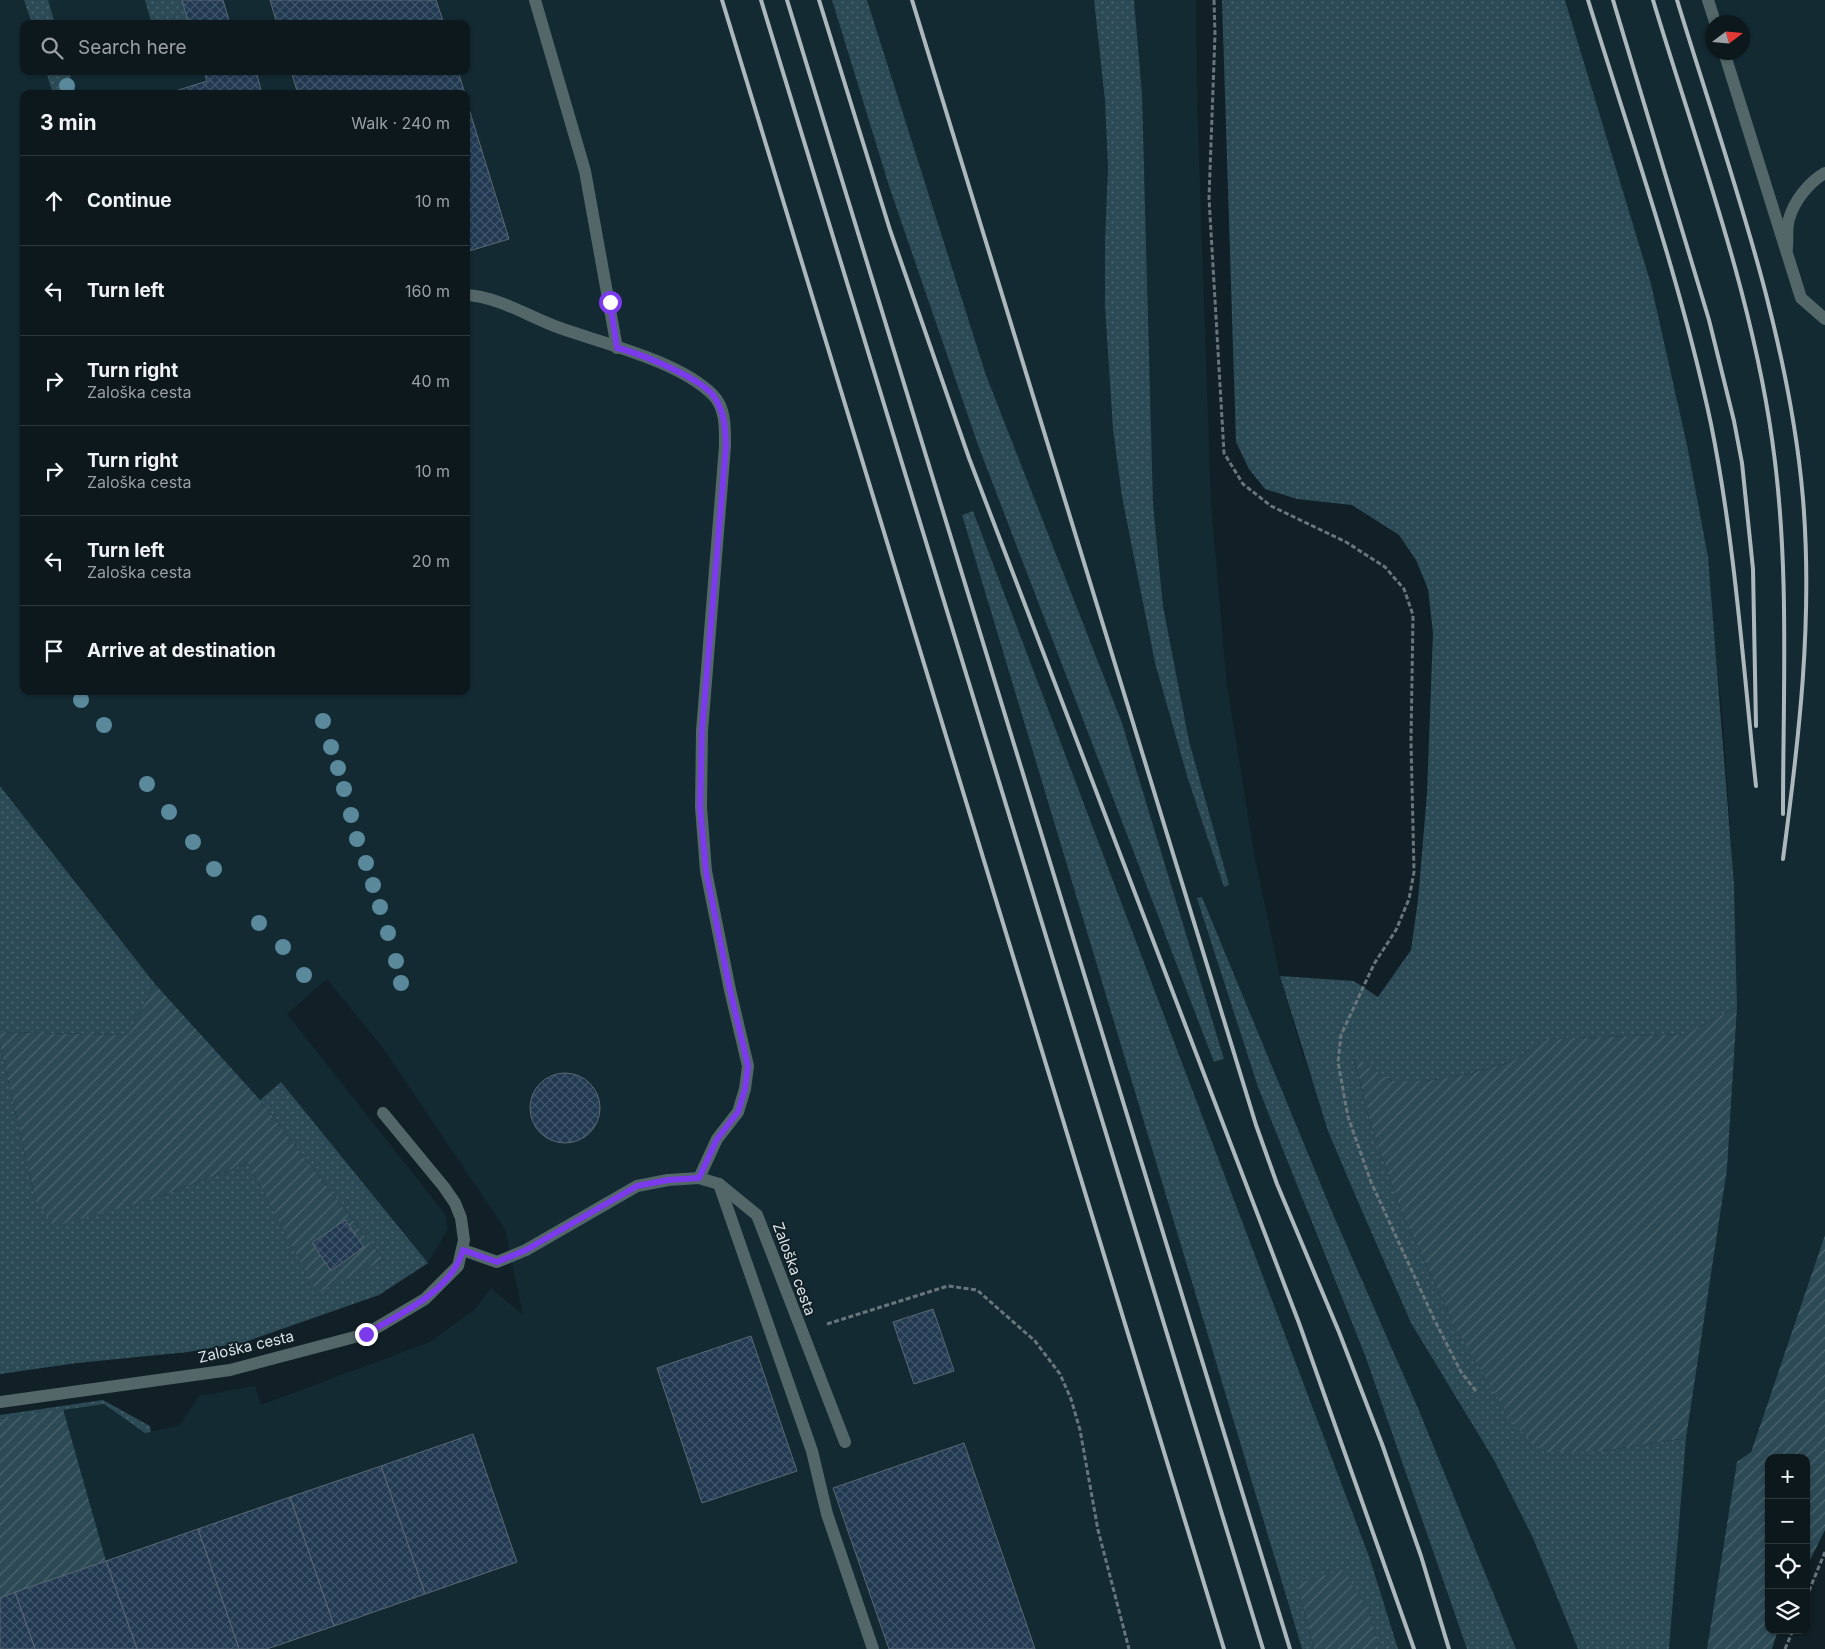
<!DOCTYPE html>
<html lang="en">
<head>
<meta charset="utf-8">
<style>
  body { margin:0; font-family:Inter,sans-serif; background:#1b2529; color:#f1f3f6 }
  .controls { position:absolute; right:15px; bottom:15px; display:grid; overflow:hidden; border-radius:10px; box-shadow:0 1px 4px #0004 }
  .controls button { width:45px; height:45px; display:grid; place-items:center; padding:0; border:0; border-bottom:1px solid #2d373b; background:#0d181c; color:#f1f3f6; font:25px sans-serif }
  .compass { position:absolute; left:1705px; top:15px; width:45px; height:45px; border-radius:50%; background:#0d181c; box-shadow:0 1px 4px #0004; rotate:74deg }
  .stop { position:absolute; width:15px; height:15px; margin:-11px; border:4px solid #7c3aed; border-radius:50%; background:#fff }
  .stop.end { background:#7c3aed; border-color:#fff; box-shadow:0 1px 5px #0008 }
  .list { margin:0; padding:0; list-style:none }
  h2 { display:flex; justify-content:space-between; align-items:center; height:65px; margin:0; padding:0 20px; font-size:21px }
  h2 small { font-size:16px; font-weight:400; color:#9aa0a3 }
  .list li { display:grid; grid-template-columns:32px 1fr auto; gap:15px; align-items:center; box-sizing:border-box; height:90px; padding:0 20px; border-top:1px solid #2d373b }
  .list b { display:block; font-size:19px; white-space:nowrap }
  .list p { margin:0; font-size:16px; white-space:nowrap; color:#9aa0a3 }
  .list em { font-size:16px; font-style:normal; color:#9aa0a3 }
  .icon { flex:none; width:28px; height:28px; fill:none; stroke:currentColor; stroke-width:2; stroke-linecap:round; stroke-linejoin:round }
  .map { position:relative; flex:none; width:1825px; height:1649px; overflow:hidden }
  .search { position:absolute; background:#0d181c; box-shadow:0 1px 4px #0004; left:20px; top:20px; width:450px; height:55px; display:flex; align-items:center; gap:12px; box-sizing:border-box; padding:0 18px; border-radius:10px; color:#9aa0a3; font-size:19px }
  .panel { position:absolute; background:#0d181c; box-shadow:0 1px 4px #0004; left:20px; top:90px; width:450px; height:605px; border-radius:10px }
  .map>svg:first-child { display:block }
</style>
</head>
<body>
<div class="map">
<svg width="1825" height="1649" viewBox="0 0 1825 1649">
  <defs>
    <pattern id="grass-dots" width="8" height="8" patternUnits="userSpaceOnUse" patternTransform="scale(1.25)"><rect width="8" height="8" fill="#2c4a55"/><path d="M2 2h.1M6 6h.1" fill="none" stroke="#4a646d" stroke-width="1.8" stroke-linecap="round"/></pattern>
    <pattern id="garden-furrows" width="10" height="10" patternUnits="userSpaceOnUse" patternTransform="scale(1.25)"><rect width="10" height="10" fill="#2c4a55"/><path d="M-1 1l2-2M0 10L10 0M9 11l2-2" fill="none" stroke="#4a646d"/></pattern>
    <pattern id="building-cross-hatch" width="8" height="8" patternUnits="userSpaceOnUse" patternTransform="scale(1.25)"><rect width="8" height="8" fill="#213a52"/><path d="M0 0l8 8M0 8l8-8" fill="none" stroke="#41566b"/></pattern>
  </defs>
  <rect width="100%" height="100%" fill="#112026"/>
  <g fill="#132a33" fill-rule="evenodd">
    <path d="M0 0H832L889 186 978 445 1215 1062 1224 1059 1122 723 986 375 867 0H1094L1105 101 1108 168 1105 239V307L1113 429 1122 497 1155 663 1188 779 1224 886 1228 885 1189 741 1163 606 1153 504 1142 94 1134 0H1196L1197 100 1211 505 1227 686 1255 859 1280 976 1303 1056 1359 1204 1411 1323 1494 1460 1533 1538 1578 1649H1516L1418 1408 1333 1214 1202 897 1311 1222 1366 1358 1467 1649H1398L1370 1559 973 511 962 515 1302 1649H0V1598L106 1561 63 1409 105 1404 145 1433 180 1425 199 1396 255 1386 261 1405 430 1342 475 1309 491 1288 523 1315 505 1229 383 1048 327 979 287 1014 445 1214 448 1229 428 1263 281 1082 260 1100 155 984 0 786ZM24 24H466V71H24ZM24 94H466V691H24Z"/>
    <path d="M1565 0H1825V1235L1750 1453 1737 1462 1707 1649H1669L1686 1438 1727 1169 1737 1007 1734 885 1722 709 1687 445 1651 284ZM1712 22H1742V52H1712Z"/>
  </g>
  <g fill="url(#grass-dots)">
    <path d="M24 0H48L55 24H32Z"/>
    <path d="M145 0H182L189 24H152Z"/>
    <path d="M832 0H867L986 375 1122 723 1224 1059 1214 1062 978 445 889 186Z"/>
    <path d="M1094 0H1134L1142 94 1153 504 1163 606 1189 741 1229 885 1224 887 1188 779 1155 663 1122 497 1113 429 1105 307V239L1108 168 1105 101Z"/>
    <path d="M1222 0H1565L1651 284 1687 445 1708 557 1734 885 1737 1007 1686 1034 1548 1039 1511 1062 1468 1074 1426 1081H1392L1354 1058 1369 1119 1401 1211 1455 1327 1603 1451 1686 1438 1669 1649H1578L1533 1538 1494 1460 1411 1323 1359 1204 1328 1131 1280 976 1354 981 1378 997 1411 950 1418 900 1427 794 1433 633 1428 589 1416 560 1399 535 1352 505 1297 499 1265 489 1249 469 1236 442Z"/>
    <path d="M46 71H69L76 94H42L52 91Z"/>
    <path d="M973 511 1370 1559 1398 1649H1379L1369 1610 1297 1584 1314 1649H1302L962 515Z"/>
    <path d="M0 786 155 984 128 1035 0 1032Z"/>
    <path d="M1202 897 1333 1214 1418 1408 1516 1649H1467L1366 1358 1258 1087 1197 898Z"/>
    <path d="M0 1045 36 1202 156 1198 248 1163 317 1292 384 1260 260 1100 281 1082 428 1263 379 1295 245 1342 188 1352 77 1363 0 1374Z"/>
    <path d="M103 1400 150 1426 151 1432 145 1433 104 1404 0 1419V1415Z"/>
  </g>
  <g fill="url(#garden-furrows)">
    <path d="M155 984 260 1100 384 1260 317 1293 248 1163 156 1198 55 1226 36 1202 0 1045V1032L128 1035Z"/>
    <path d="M1737 1007 1727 1169 1686 1438 1603 1451 1545 1452 1515 1426 1455 1327 1401 1211 1369 1119 1354 1057 1392 1081H1426L1468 1074 1511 1062 1548 1039 1686 1034Z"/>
    <path d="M1825 1235V1530L1806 1568V1458H1769V1630H1778L1772 1649H1707L1737 1462 1751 1452Z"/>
    <path d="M63 1409 106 1561 0 1598V1419Z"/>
    <path d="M1342 1570 1369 1610 1379 1649H1314L1297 1584Z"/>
  </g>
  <g fill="url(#building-cross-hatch)" stroke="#5b6773">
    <path d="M182 0H223L230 24H189Z"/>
    <path d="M270 0H436L444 24H277Z"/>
    <path d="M204 71H256L262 94H166L207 81Z"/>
    <path d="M291 71H458L465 94H298Z"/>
    <path d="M466 99 509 239 466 252Z"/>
    <circle cx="565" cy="1108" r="35"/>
    <path d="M345 1220 364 1247 331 1271 312 1243Z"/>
    <path d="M933 1309 954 1371 914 1384 893 1322Z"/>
    <path d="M751 1336 797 1471 702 1503 657 1368Z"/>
    <path d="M473 1434 517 1562 425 1594 381 1466Z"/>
    <path d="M964 1443 1035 1649H889L833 1488Z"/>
    <path d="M381 1466 425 1594 334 1626 290 1497Z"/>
    <path d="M290 1497 334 1626 267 1649H239L198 1529Z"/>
    <path d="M198 1529 239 1649H137L106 1561Z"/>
    <path d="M106 1561 137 1649H35L15 1592Z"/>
    <path d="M15 1592 35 1649H0V1598Z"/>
  </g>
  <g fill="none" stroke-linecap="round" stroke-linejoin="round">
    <g stroke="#68757a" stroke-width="3" stroke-dasharray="5 2.5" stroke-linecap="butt">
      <path d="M1214 0 1215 34 1209 198 1224 453 1243 484 1271 506 1346 542 1385 567 1404 589 1413 615 1411 741 1414 872 1409 899 1396 930 1374 964 1341 1035 1338 1062 1348 1117 1371 1182 1434 1319 1461 1372 1476 1391"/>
      <path d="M827 1324 948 1286 977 1290 1035 1341 1060 1374 1071 1399 1080 1430 1098 1530 1129 1649"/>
      <path d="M1806 1598 1825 1552"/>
      <path d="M1785 1649 1793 1630"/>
    </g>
    <g stroke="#536769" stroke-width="12">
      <path d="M535 0 585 171 617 348"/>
      <path d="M1708 0 1715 22"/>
      <path d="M1724 52 1801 298 1825 319"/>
      <path d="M1787 248C1788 239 1786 228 1789 219 1794 201 1809 182 1825 173"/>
      <path d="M466 295C500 297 529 317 560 328 605 344 679 361 713 395 726 408 725 429 725 446L702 731 701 807 706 871 730 990 748 1066 745 1089 738 1112 717 1139 699 1178 719 1184 757 1215 845 1442"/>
      <path d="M719 1184 812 1451 827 1514 873 1649"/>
    </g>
    <g stroke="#536769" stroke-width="12">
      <path d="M463 1250 497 1262 526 1250 637 1186 668 1180 699 1178"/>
      <path d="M0 1402 230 1370 366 1334 425 1299 458 1266 464 1240 461 1218 455 1203 444 1187 383 1113"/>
    </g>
    <g stroke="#adb8bc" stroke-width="4">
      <path d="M722 0 1224 1649"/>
      <path d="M761 0 1263 1649"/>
      <path d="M787 0 1290 1649"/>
      <path d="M819 0 890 230 969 458 1299 1323 1414 1649"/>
      <path d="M912 0 1256 1125 1277 1184 1339 1332 1382 1444 1421 1556 1449 1649"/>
      <path d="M1588 0C1631 139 1681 282 1711 424 1735 543 1743 665 1756 786"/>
      <path d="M1613 0 1709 320 1734 421 1742 463 1753 569 1756 726"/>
      <path d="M1653 0C1696 143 1751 291 1772 439 1790 562 1783 690 1783 814"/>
      <path d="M1677 0C1726 161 1789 331 1803 499 1813 620 1799 739 1783 859"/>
    </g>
  </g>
  <g fill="#5a899c">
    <circle cx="67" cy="86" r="8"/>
    <circle cx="81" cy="700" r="8"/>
    <circle cx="323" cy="721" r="8"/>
    <circle cx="104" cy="725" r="8"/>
    <circle cx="331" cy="747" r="8"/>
    <circle cx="338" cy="768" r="8"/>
    <circle cx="147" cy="784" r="8"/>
    <circle cx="344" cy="789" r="8"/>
    <circle cx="169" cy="812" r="8"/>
    <circle cx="351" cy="815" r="8"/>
    <circle cx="357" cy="839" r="8"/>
    <circle cx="193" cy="842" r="8"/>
    <circle cx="366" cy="863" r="8"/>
    <circle cx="214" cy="869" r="8"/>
    <circle cx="373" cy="885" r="8"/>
    <circle cx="380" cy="907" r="8"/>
    <circle cx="259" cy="923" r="8"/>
    <circle cx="388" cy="933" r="8"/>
    <circle cx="283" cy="947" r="8"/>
    <circle cx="396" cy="961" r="8"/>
    <circle cx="304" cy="975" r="8"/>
    <circle cx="401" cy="983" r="8"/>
  </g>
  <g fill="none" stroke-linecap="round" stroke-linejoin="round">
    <path stroke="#7c3aed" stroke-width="6" d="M366 1334C401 1313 451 1292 463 1250L497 1262 526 1250 637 1186 668 1180 699 1178 717 1139 738 1112 745 1089 748 1066 730 990 706 871 700 807 702 731 726 446C725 428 725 414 715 398 704 379 639 353 617 348L610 302"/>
  </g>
  <g text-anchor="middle" stroke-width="4" stroke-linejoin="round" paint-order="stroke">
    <g font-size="15" fill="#dae4e8" stroke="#112026">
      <text transform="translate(794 1269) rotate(70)" y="5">Zaloška cesta</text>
      <text transform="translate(246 1347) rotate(-13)" y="5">Zaloška cesta</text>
    </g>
  </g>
</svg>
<div class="controls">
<button>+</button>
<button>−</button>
<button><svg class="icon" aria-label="locate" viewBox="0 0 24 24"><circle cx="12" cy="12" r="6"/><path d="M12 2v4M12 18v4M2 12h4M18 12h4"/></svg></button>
<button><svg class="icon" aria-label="layers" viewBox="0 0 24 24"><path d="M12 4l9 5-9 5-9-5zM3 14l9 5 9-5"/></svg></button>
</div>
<svg class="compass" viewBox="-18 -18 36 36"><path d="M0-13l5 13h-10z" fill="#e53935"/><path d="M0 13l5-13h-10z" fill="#9aa0a3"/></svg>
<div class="stop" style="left:610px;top:302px"></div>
<div class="stop end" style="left:366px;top:1334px"></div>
<div class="search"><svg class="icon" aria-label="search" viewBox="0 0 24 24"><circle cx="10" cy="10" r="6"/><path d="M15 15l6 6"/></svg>Search here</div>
<section class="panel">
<h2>3 min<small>Walk · 240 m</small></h2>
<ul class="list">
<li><svg class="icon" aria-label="ahead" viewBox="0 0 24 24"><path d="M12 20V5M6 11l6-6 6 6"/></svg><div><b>Continue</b></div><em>10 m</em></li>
<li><svg class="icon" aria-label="left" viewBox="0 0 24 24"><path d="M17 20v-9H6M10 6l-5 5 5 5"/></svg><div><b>Turn left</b></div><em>160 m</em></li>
<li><svg class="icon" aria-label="right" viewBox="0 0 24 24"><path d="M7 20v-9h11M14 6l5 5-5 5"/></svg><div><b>Turn right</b><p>Zaloška cesta</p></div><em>40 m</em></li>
<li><svg class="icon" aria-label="right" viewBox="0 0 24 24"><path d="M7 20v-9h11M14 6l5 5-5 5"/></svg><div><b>Turn right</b><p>Zaloška cesta</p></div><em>10 m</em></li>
<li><svg class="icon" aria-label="left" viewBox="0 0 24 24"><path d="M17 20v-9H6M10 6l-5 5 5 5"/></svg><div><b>Turn left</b><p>Zaloška cesta</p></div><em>20 m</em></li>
<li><svg class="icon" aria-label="arrive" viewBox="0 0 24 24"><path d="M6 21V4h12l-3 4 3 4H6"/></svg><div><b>Arrive at destination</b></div></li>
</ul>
</section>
</div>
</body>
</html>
